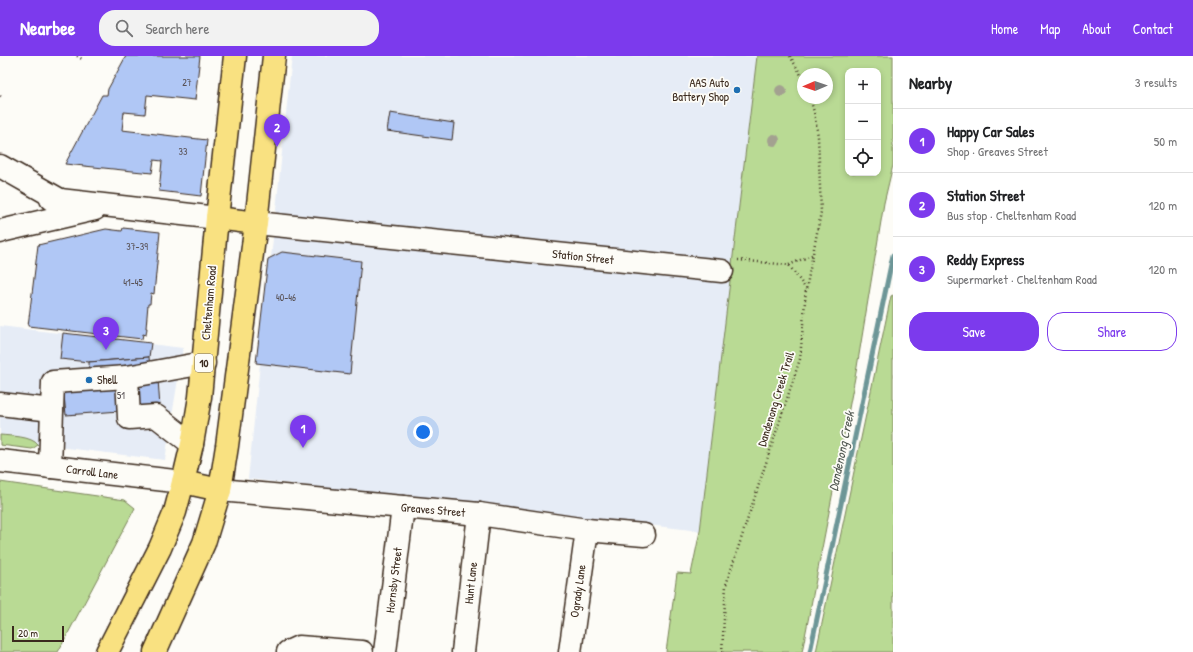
<!DOCTYPE html>
<html lang="en">
<head>
<meta charset="utf-8">
<style>
  body { margin:0; font-family:"Patrick Hand",sans-serif; background:#f2f2f2; color:#202124 }
  .controls { position:absolute; right:12px; top:12px; display:grid; overflow:hidden; border-radius:8px; box-shadow:0 2px 6px #0003 }
  .controls button { width:36px; height:36px; display:grid; place-items:center; padding:0; border:0; border-bottom:1px solid #e0e0e0; background:#fff; color:#202124; font:20px sans-serif }
  .compass { position:absolute; left:797px; top:12px; width:36px; height:36px; border-radius:50%; background:#fff; box-shadow:0 2px 6px #0003; rotate:268deg }
  .scale { position:absolute; left:12px; bottom:10px; width:52px; box-sizing:border-box; padding-left:4px; border:2px solid #3b2a1e; border-top:0; font-size:11px; line-height:14px; white-space:nowrap; color:#3b2a1e; -webkit-text-stroke:3px #fdfcf7; paint-order:stroke }
  .you { position:absolute; left:423px; top:376px; width:14px; height:14px; margin:-10px; border:3px solid #fff; border-radius:50%; background:#1a73e8; box-shadow:0 0 0 6px #1a73e833 }
  .badge { display:grid; place-items:center; width:26px; height:26px; border-radius:50%; background:#7c3aed; color:#fff; font-size:13px; font-weight:700 }
  .pin { position:absolute; translate:-50% -33px; filter:drop-shadow(0 1px 2px #0008) }
  .pin::after { content:''; position:absolute; top:21px; width:14px; height:12px; background:inherit; clip-path:polygon(0 0,100% 0,50% 100%) }
  .list { margin:0; padding:0; list-style:none }
  h2 { display:flex; justify-content:space-between; align-items:center; height:52px; margin:0; padding:0 16px; font-size:17px }
  h2 small { font-size:13px; font-weight:400; color:#757577 }
  .list li { display:grid; grid-template-columns:26px 1fr auto; gap:12px; align-items:center; box-sizing:border-box; height:64px; padding:0 16px; border-top:1px solid #e0e0e0 }
  .list b { display:block; font-size:15px; white-space:nowrap }
  .list p { margin:0; font-size:13px; white-space:nowrap; color:#757577 }
  .list em { font-size:13px; font-style:normal; color:#757577 }
  .actions { display:flex; gap:8px; padding:12px 16px }
  .actions a { flex:1; padding:9px 0; border:1px solid #7c3aed; border-radius:16px; text-align:center; font-size:14px; color:#7c3aed }
  .actions .main { background:#7c3aed; color:#fff }
  .icon { flex:none; width:22px; height:22px; fill:none; stroke:currentColor; stroke-width:2; stroke-linecap:round; stroke-linejoin:round }
  .map { position:relative; flex:none; width:893px; height:596px; overflow:hidden }
  header { display:flex; align-items:center; gap:24px; box-sizing:border-box; height:56px; padding:0 20px; background:#7c3aed; color:#fff }
  header strong { font-size:19px }
  nav { display:flex; gap:22px; margin-inline-start:auto; font-size:14px }
  .search { width:280px; height:36px; background:#f2f2f2; display:flex; align-items:center; gap:10px; box-sizing:border-box; padding:0 14px; border-radius:16px; color:#757577; font-size:15px }
  main { display:flex }
  aside { flex:1; background:#fff }
  .map>svg:first-child { display:block }
</style>
</head>
<body>
<header>
<strong>Nearbee</strong>
<div class="search"><svg class="icon" aria-label="search" viewBox="0 0 24 24"><circle cx="10" cy="10" r="6"/><path d="M15 15l6 6"/></svg>Search here</div>
<nav><a>Home</a><a>Map</a><a>About</a><a>Contact</a></nav>
</header>
<main>
<div class="map">
<svg width="893" height="596" viewBox="0 0 893 596">
  <rect width="100%" height="100%" fill="#fdfcf7"/>
  <filter id="ink" filterUnits="userSpaceOnUse"><feTurbulence type="fractalNoise" baseFrequency=".025" numOctaves="2"/><feDisplacementMap in="SourceGraphic" scale="8" xChannelSelector="R" yChannelSelector="G"/><feConvolveMatrix kernelMatrix="1 2 1 2 8 2 1 2 1" color-interpolation-filters="sRGB"/></filter>
  <g filter="url(#ink)">
    <g fill="#e6ecf6">
      <path d="M292 0H757L700 475 248 423Z"/>
      <path d="M0 270 183 292 165 404 0 384Z"/>
    </g>
    <g fill="#b9da94" stroke="#7a8259" fill-rule="evenodd">
      <path d="M757 0H893V109L884 147 857 311 802 596H666L677 517 691 518 700 475ZM848 15H878V117H848ZM803 18H827V42H803Z"/>
      <path d="M893 239V596H816L891 240Z"/>
      <path d="M0 379C10 380 32 380 38 389L32 393 0 389Z"/>
      <path d="M0 426 125 444 135 452 58 596H0Z"/>
    </g>
    <g fill="none" stroke-linecap="round" stroke-linejoin="round">
      <path stroke="#6d9697" stroke-width="5" d="M810 596 893 199"/>
    </g>
    <g fill="#b0c7f5" stroke="#3b2a1e">
      <path d="M126 0H200L195 44 147 39 145 58 124 56 122 74 207 84 201 140 159 135 162 105 154 104 152 117 65 108 102 39H107L108 33Z"/>
      <path d="M390 57 454 67 452 84 387 75Z"/>
      <path d="M123 172 160 176 154 238 151 237 150 248H148L146 272H147L146 279 143 278 142 283 28 270 38 189 106 173 122 175Z"/>
      <path d="M282 196 361 205 350 318 256 307 268 203Z"/>
      <path d="M63 277 151 287 149 301 89 306 60 303Z"/>
      <path d="M149 301 151 324 158 323 160 352 66 359 63 330 90 328 89 306Z"/>
    </g>
    <g fill="none" stroke-linecap="round" stroke-linejoin="round">
      <g stroke="#3b2a1e" stroke-width="25">
        <g id="minor">
          <path d="M0 110 60 144"/>
          <path d="M51 143 217 162"/>
          <path d="M256 167 722 215"/>
          <path d="M0 176 1 175 95 153"/>
          <path d="M127 321 129 362 156 360 192 388"/>
          <path d="M0 348 52 354"/>
          <path d="M0 405 183 426"/>
          <path d="M50 411 53 326 127 321 204 307"/>
          <path d="M220 434 479 458 587 474 644 479"/>
          <path d="M288 596 299 591 362 596"/>
          <path d="M385 596 403 451"/>
          <path d="M463 596 479 458"/>
          <path d="M570 596 587 474"/>
        </g>
      </g>
      <g stroke="#3b2a1e" stroke-width="25">
        <g id="major">
          <path d="M217 162 256 167"/>
          <path d="M183 426 220 434"/>
          <path d="M107 596 160 492 175 456 183 426 192 388 200 341 217 162 235 0"/>
          <path d="M155 596 204 487 220 434 227 390 256 167 274 0"/>
        </g>
      </g>
      <g stroke="#3b2a1e" stroke-width="2.5" stroke-dasharray="1 3" stroke-linecap="butt">
        <path d="M77 0 82 3"/>
        <path d="M790 0 800 17 803 24"/>
        <path d="M0 40 2 42"/>
        <path d="M738 204 789 209 806 233"/>
        <path d="M789 209 814 198"/>
        <path d="M722 596 726 529 800 303 806 234 821 156 818 80 814 56 810 42"/>
      </g>
      <use href="#minor" stroke="#fdfcf7" stroke-width="22"/>
      <use href="#major" stroke="#f9e181" stroke-width="22"/>
    </g>
    <g fill="#a3a190">
      <circle cx="781" cy="35" r="6"/>
      <circle cx="774" cy="84" r="6"/>
    </g>
  </g>
  <g fill="#1f6fb2" stroke="#fdfcf7" stroke-width="1.5">
    <circle cx="737" cy="34" r="4"/>
    <circle cx="89" cy="324" r="4"/>
  </g>
  <g text-anchor="middle" stroke-width="3.5" stroke-linejoin="round" paint-order="stroke">
    <g font-size="10" fill="#585154">
      <text x="187" y="30">27</text>
      <text x="183" y="99">33</text>
      <text x="137" y="194">37-39</text>
      <text x="133" y="230">41-45</text>
      <text x="286" y="245">40-46</text>
      <text x="121" y="343">51</text>
    </g>
    <rect fill="#fdfcf7" stroke="#75695f" stroke-width="1" x="195" y="298" width="18" height="18" rx="3"/>
    <g font-size="11" font-weight="bold" fill="#3b2a1e">
      <text x="204" y="311">10</text>
    </g>
    <g font-size="12" fill="#3b2a1e" stroke="#fdfcf7" text-anchor="end">
      <text x="729" y="31">AAS Auto<tspan x="729" dy="14">Battery Shop</tspan></text>
      <text x="97" y="328" text-anchor="start">Shell</text>
    </g>
    <g font-size="12" fill="#3b2a1e" stroke="#fdfcf7">
      <text transform="translate(583 201) rotate(6)" y="4">Station Street</text>
      <text transform="translate(209 247) rotate(-85)" y="4">Cheltenham Road</text>
      <text transform="translate(776 343) rotate(-73)" y="4">Dandenong Creek Trail</text>
      <text transform="translate(92 416) rotate(7)" y="4">Carroll Lane</text>
      <text transform="translate(433 454) rotate(5)" y="4">Greaves Street</text>
      <text transform="translate(394 524) rotate(-83)" y="4">Hornsby Street</text>
      <text transform="translate(471 527) rotate(-84)" y="4">Hunt Lane</text>
      <text transform="translate(578 535) rotate(-82)" y="4">Ogrady Lane</text>
    </g>
    <g font-size="13" font-style="italic" fill="#505750" stroke="#fdfcf7">
      <text transform="translate(841 395) rotate(-78)" y="5">Dandenong Creek</text>
    </g>
  </g>
</svg>
<div class="controls">
<button>+</button>
<button>−</button>
<button><svg class="icon" aria-label="locate" viewBox="0 0 24 24"><circle cx="12" cy="12" r="6"/><path d="M12 2v4M12 18v4M2 12h4M18 12h4"/></svg></button>
</div>
<svg class="compass" viewBox="-18 -18 36 36"><path d="M0-13l5 13h-10z" fill="#e53935"/><path d="M0 13l5-13h-10z" fill="#757577"/></svg>
<div class="scale">20 m</div>
<div class="you"></div>
<div class="pin badge" style="left:303px;top:392px">1</div>
<div class="pin badge" style="left:277px;top:91px">2</div>
<div class="pin badge" style="left:106px;top:294px">3</div>
</div>
<aside>
<h2>Nearby<small>3 results</small></h2>
<ul class="list">
<li><span class="badge">1</span><div><b>Happy Car Sales</b><p>Shop · Greaves Street</p></div><em>50 m</em></li>
<li><span class="badge">2</span><div><b>Station Street</b><p>Bus stop · Cheltenham Road</p></div><em>120 m</em></li>
<li><span class="badge">3</span><div><b>Reddy Express</b><p>Supermarket · Cheltenham Road</p></div><em>120 m</em></li>
</ul>
<div class="actions"><a class="main">Save</a><a>Share</a></div>
</aside>
</main>
</body>
</html>
